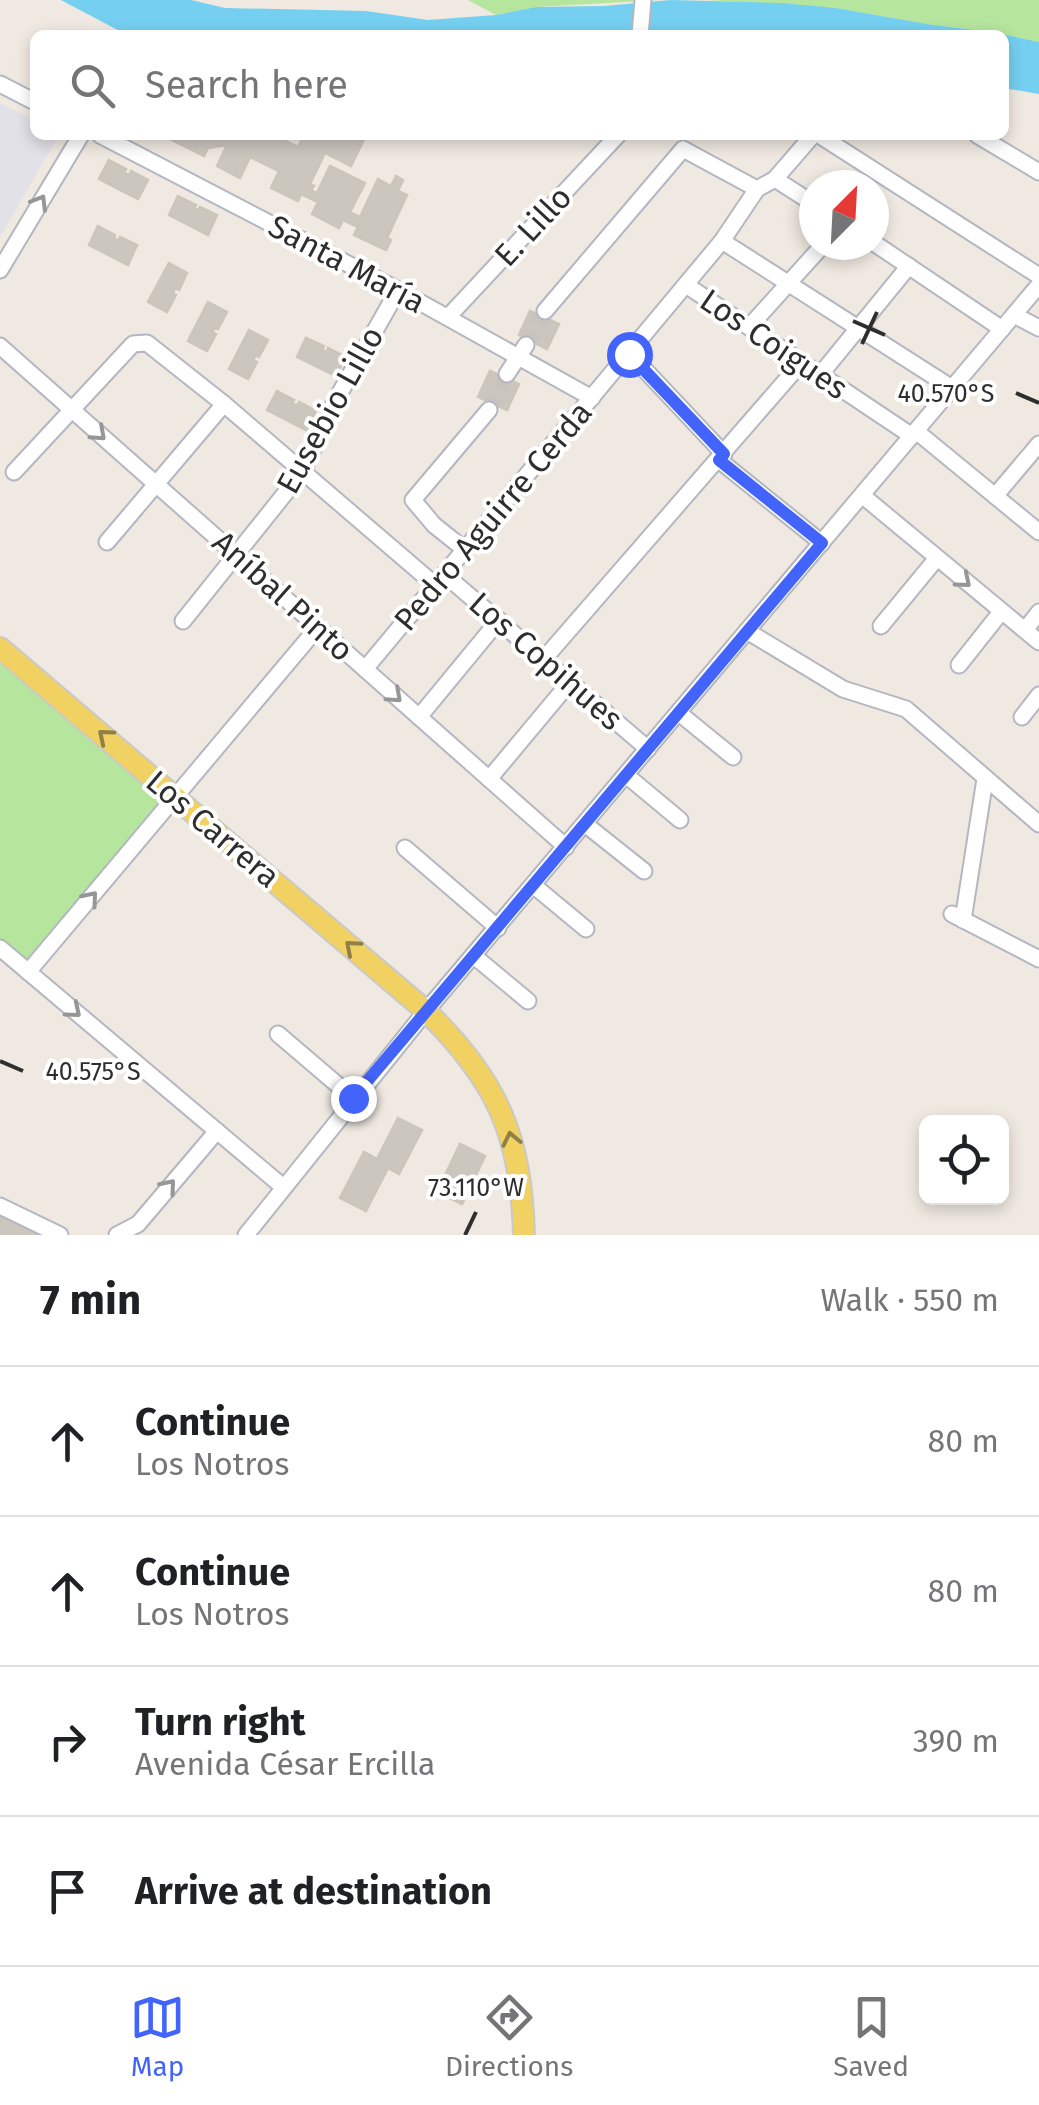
<!DOCTYPE html>
<html lang="en">
<head>
<meta charset="utf-8">
<style>
  body { margin:0; font-family:"Fira Sans",sans-serif; background:#f6f6f6; color:#202124 }
  .controls { position:absolute; right:30px; bottom:30px; display:grid; overflow:hidden; border-radius:15px; box-shadow:0 5px 15px #0003 }
  .controls button { width:90px; height:90px; display:grid; place-items:center; padding:0; border:0; border-bottom:2px solid #e0e0e0; background:#fff; color:#202124; font:50px sans-serif }
  .compass { position:absolute; left:799px; top:170px; width:90px; height:90px; border-radius:50%; background:#fff; box-shadow:0 5px 15px #0003; rotate:24deg }
  .stop { position:absolute; width:30px; height:30px; margin:-22px; border:8px solid #4264fb; border-radius:50%; background:#fff }
  .stop.end { background:#4264fb; border-color:#fff; box-shadow:0 2px 10px #0008 }
  .list { margin:0; padding:0; list-style:none }
  h2 { display:flex; justify-content:space-between; align-items:center; height:130px; margin:0; padding:0 40px; font-size:42px }
  h2 small { font-size:32px; font-weight:400; color:#757577 }
  .list li { display:grid; grid-template-columns:65px 1fr auto; gap:30px; align-items:center; box-sizing:border-box; height:150px; padding:0 40px; border-top:2px solid #e0e0e0 }
  .list b { display:block; font-size:38px; white-space:nowrap }
  .list p { margin:0; font-size:32px; white-space:nowrap; color:#757577 }
  .list em { font-size:32px; font-style:normal; color:#757577 }
  .icon { flex:none; width:55px; height:55px; fill:none; stroke:currentColor; stroke-width:2; stroke-linecap:round; stroke-linejoin:round }
  .map { position:relative; flex:none; width:1039px; height:1235px; overflow:hidden }
  .search { position:absolute; background:#fff; box-shadow:0 5px 15px #0003; left:30px; right:30px; top:30px; height:110px; display:flex; align-items:center; gap:25px; box-sizing:border-box; padding:0 35px; border-radius:15px; color:#757577; font-size:38px }
  .sheet { height:730px; background:#fff }
  nav { display:flex; justify-content:space-around; align-items:center; box-sizing:border-box; height:140px; border-top:2px solid #e0e0e0; background:#fff; font-size:28px; color:#757577 }
  nav a { display:grid; justify-items:center; gap:5px }
  nav .on { color:#4264fb }
  .map>svg:first-child { display:block }
</style>
</head>
<body>
<div class="map">
<svg width="1039" height="1235" viewBox="0 0 1039 1235">
  <rect width="100%" height="100%" fill="#efe9e1"/>
  <path fill="#e3e1e8" d="M0 103 35 121V135H59L0 237Z"/>
  <g fill="#b6e59e">
    <path d="M468 0H659L536 7 496 15Z"/>
    <path d="M706 0H1039V42L993 32 933 25 836 8Z"/>
    <path d="M0 661 165 800 24 965 0 944Z"/>
  </g>
  <path fill="#75cff0" d="M61 0H191L225 8 366 11 428 20 496 15 536 7 604 6 671 0 781 3 836 8 933 25 993 32 1039 42V94L1004 88V35H127Z"/>
  <g fill="#cbc7bf" stroke="#cbc5ba" stroke-width="2.5">
    <path d="M162 135H212L210 139 231 135H274L298 147 304 135H366L351 166 325 153 310 184 314 186 311 190 317 193 330 166 365 183 350 212 360 217 378 179 391 186 396 176 403 180 398 191 407 195 387 238 391 240 386 250 354 235 358 227 343 220 339 228 312 214 318 202 301 194 298 201 271 188 279 171 250 157 240 178 217 166 227 145 208 148 204 156Z"/>
    <path d="M109 160 126 169 124 173 129 175 131 171 148 180 138 199 99 179Z"/>
    <path d="M178 196 196 205 194 208 198 211 200 207 217 215 208 235 169 215Z"/>
    <path d="M98 226 115 235 114 238 118 241 120 237 137 245 128 265 89 245Z"/>
    <path d="M169 263 187 273 179 290 175 288 173 293 176 295 167 312 148 302Z"/>
    <path d="M208 302 227 312 218 329 215 328 212 332 216 334 207 351 188 341Z"/>
    <path d="M530 311 559 324 547 349 519 335Z"/>
    <path d="M249 330 268 340 259 357 256 355 253 360 257 362 248 379 229 369Z"/>
    <path d="M306 338 324 346 322 350 327 352 328 348 346 357 336 376 297 357Z"/>
    <path d="M490 371 519 384 507 410 478 397Z"/>
    <path d="M277 391 294 400 292 403 297 406 299 402 316 411 306 430 267 410Z"/>
    <path d="M398 1118 422 1130 399 1174 388 1168 366 1211 340 1198 364 1152 377 1159Z"/>
    <path d="M460 1144 485 1156 462 1204 437 1192Z"/>
    <path d="M0 1217 37 1235H0Z"/>
  </g>
  <g fill="none" stroke-linecap="round" stroke-linejoin="round">
    <g stroke="#c8c4bd" stroke-width="15" stroke-dasharray="15 8" stroke-linecap="butt">
      <path d="M526 345 545 311"/>
      <path d="M489 410 507 374"/>
    </g>
    <g stroke="#b4b7c1" stroke-width="19">
      <g id="minor">
        <path d="M640 35 643 0"/>
        <path d="M0 84 35 102"/>
        <path d="M100 135 398 290 592 398"/>
        <path d="M819 135 1039 276"/>
        <path d="M977 135 1039 172"/>
        <path d="M775 179 814 204"/>
        <path d="M722 241 952 388"/>
        <path d="M874 243 1002 329"/>
        <path d="M0 270 81 135"/>
        <path d="M686 285 912 436"/>
        <path d="M545 311 683 149 757 189"/>
        <path d="M1014 315 1039 328"/>
        <path d="M448 317 618 135"/>
        <path d="M749 327 823 245"/>
        <path d="M0 346 566 847"/>
        <path d="M629 353 724 454"/>
        <path d="M507 374 526 345"/>
        <path d="M820 375 909 266"/>
        <path d="M916 431 1039 532"/>
        <path d="M719 460 822 543"/>
        <path d="M14 472 133 344 147 343 224 404 435 585"/>
        <path d="M863 496 1039 642"/>
        <path d="M995 496 1039 444"/>
        <path d="M107 542 224 404"/>
        <path d="M464 549 434 525 413 500 489 410"/>
        <path d="M444 574 648 749"/>
        <path d="M183 621 303 471 337 398 398 290"/>
        <path d="M881 626 937 558"/>
        <path d="M1025 630 1039 612"/>
        <path d="M747 631 843 689 906 709 1039 824"/>
        <path d="M543 660 801 363"/>
        <path d="M959 665 1001 612"/>
        <path d="M365 669 722 241 757 189 775 179 813 135"/>
        <path d="M679 713 733 757"/>
        <path d="M419 717 499 620"/>
        <path d="M1022 717 1039 695"/>
        <path d="M626 775 680 820"/>
        <path d="M489 779 570 682"/>
        <path d="M585 824 644 871"/>
        <path d="M405 848 498 928"/>
        <path d="M533 885 586 929"/>
        <path d="M952 914 1039 959"/>
        <path d="M963 920 985 779"/>
        <path d="M0 948 282 1186"/>
        <path d="M474 956 528 1001"/>
        <path d="M28 972 318 627"/>
        <path d="M278 1034 353 1098"/>
        <path d="M0 1206 60 1235"/>
        <path d="M117 1235 138 1224 217 1131"/>
        <path d="M246 1235 426 1011 1039 285"/>
      </g>
    </g>
    <g stroke="#c9c9c9" stroke-width="24">
      <path id="major" d="M0 648 426 1011C497 1081 521 1134 524 1235"/>
    </g>
    <use href="#minor" stroke="#fff" stroke-width="15"/>
    <use href="#major" stroke="#f2d163" stroke-width="20"/>
  </g>
  <defs><path id="oneway-chevron" d="M-2-3.5L2.5 0L-2 3.5" fill="none" stroke-width="1.6" stroke-linecap="round" stroke-linejoin="round" transform="scale(2.5)"/></defs>
  <g stroke="#969696">
    <use href="#oneway-chevron" transform="translate(40 202) rotate(-59)"/>
    <use href="#oneway-chevron" transform="translate(99 434) rotate(42)"/>
    <use href="#oneway-chevron" transform="translate(964 581) rotate(40)"/>
    <use href="#oneway-chevron" transform="translate(395 696) rotate(42)"/>
    <use href="#oneway-chevron" transform="translate(91 898) rotate(-50)"/>
    <use href="#oneway-chevron" transform="translate(74 1011) rotate(40)"/>
    <use href="#oneway-chevron" transform="translate(169 1186) rotate(-50)"/>
  </g>
  <g stroke="#908048">
    <use href="#oneway-chevron" transform="translate(105 736) rotate(-140)"/>
    <use href="#oneway-chevron" transform="translate(352 947) rotate(-139)"/>
    <use href="#oneway-chevron" transform="translate(511 1139) rotate(-102)"/>
  </g>
  <g fill="none" stroke-linecap="round" stroke-linejoin="round">
    <path stroke="#4264fb" stroke-width="12" d="M353 1098 822 543 719 460 724 454 629 354"/>
  </g>
  <path fill="none" stroke="#2e2e2e" stroke-width="4" d="M853 321 885 335M862 344 877 312M1016 393 1039 403M0 1061 23 1071M465 1235 476 1212"/>
  <g text-anchor="middle" stroke-width="8" stroke-linejoin="round" paint-order="stroke">
    <g font-size="32" fill="#2e2e2e" stroke="#fff">
      <text transform="translate(533 226) rotate(-47)" y="11">E. Lillo</text>
      <text transform="translate(347 264) rotate(28)" y="11">Santa María</text>
      <text transform="translate(774 344) rotate(34)" y="11">Los Coigues</text>
      <text transform="translate(330 410) rotate(-61)" y="11">Eusebio Lillo</text>
      <text transform="translate(493 516) rotate(-50)" y="11">Pedro Aguirre Cerda</text>
      <text transform="translate(283 596) rotate(42)" y="11">Aníbal Pinto</text>
      <text transform="translate(546 661) rotate(41)" y="11">Los Copihues</text>
      <text transform="translate(213 829) rotate(40)" y="11">Los Carrera</text>
    </g>
  </g>
  <g font-size="25" text-anchor="middle" fill="#2e2e2e" stroke="#fff" stroke-width="8" stroke-linejoin="round" paint-order="stroke">
    <text x="946" y="402">40.570°S</text>
    <text x="93" y="1080">40.575°S</text>
    <text x="476" y="1196">73.110°W</text>
  </g>
</svg>
<div class="controls">
<button><svg class="icon" aria-label="locate" viewBox="0 0 24 24"><circle cx="12" cy="12" r="6"/><path d="M12 2v4M12 18v4M2 12h4M18 12h4"/></svg></button>
</div>
<svg class="compass" viewBox="-18 -18 36 36"><path d="M0-13l5 13h-10z" fill="#e53935"/><path d="M0 13l5-13h-10z" fill="#757577"/></svg>
<div class="stop" style="left:629px;top:354px"></div>
<div class="stop end" style="left:353px;top:1098px"></div>
<div class="search"><svg class="icon" aria-label="search" viewBox="0 0 24 24"><circle cx="10" cy="10" r="6"/><path d="M15 15l6 6"/></svg>Search here</div>
</div>
<section class="sheet">
<h2>7 min<small>Walk · 550 m</small></h2>
<ul class="list">
<li><svg class="icon" aria-label="ahead" viewBox="0 0 24 24"><path d="M12 20V5M6 11l6-6 6 6"/></svg><div><b>Continue</b><p>Los Notros</p></div><em>80 m</em></li>
<li><svg class="icon" aria-label="ahead" viewBox="0 0 24 24"><path d="M12 20V5M6 11l6-6 6 6"/></svg><div><b>Continue</b><p>Los Notros</p></div><em>80 m</em></li>
<li><svg class="icon" aria-label="right" viewBox="0 0 24 24"><path d="M7 20v-9h11M14 6l5 5-5 5"/></svg><div><b>Turn right</b><p>Avenida César Ercilla</p></div><em>390 m</em></li>
<li><svg class="icon" aria-label="arrive" viewBox="0 0 24 24"><path d="M6 21V4h12l-3 4 3 4H6"/></svg><div><b>Arrive at destination</b></div></li>
</ul>
</section>
<nav>
<a class="on"><svg class="icon" aria-label="map" viewBox="0 0 24 24"><path d="M3 6l6-2 6 2 6-2v14l-6 2-6-2-6 2zM9 4v14M15 6v14"/></svg>Map</a>
<a><svg class="icon" aria-label="directions" viewBox="0 0 24 24"><path d="M12 3l9 9-9 9-9-9zM9 14v-3h6M13 9l2 2-2 2"/></svg>Directions</a>
<a><svg class="icon" aria-label="saved" viewBox="0 0 24 24"><path d="M7 4h10v16l-5-4-5 4z"/></svg>Saved</a>
</nav>
</body>
</html>
